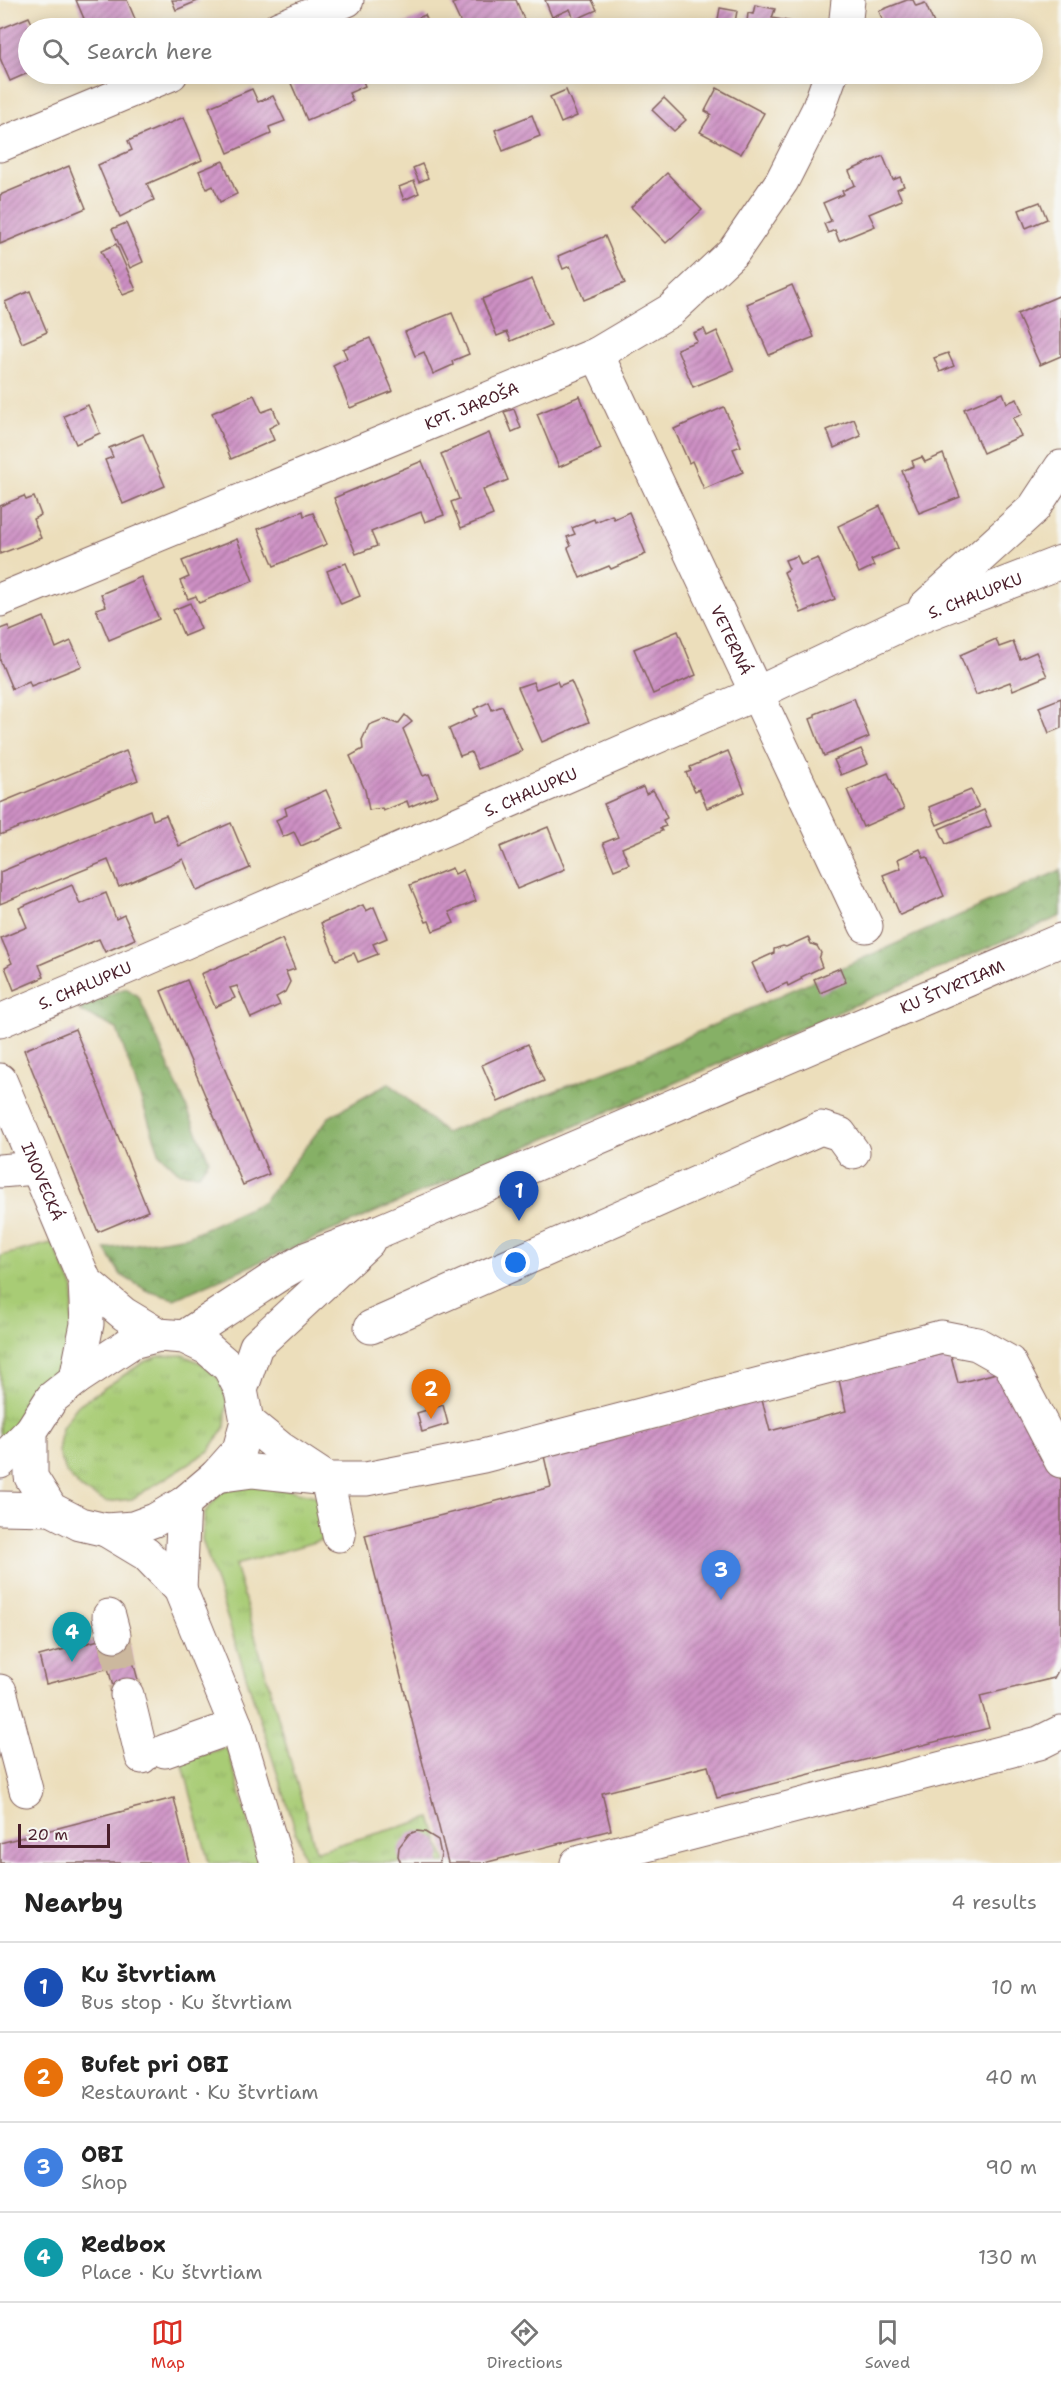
<!DOCTYPE html>
<html lang="en">
<head>
<meta charset="utf-8">
<style>
  body { margin:0; font-family:"Shantell Sans",sans-serif; background:#f2f2f2; color:#222 }
  .scale { position:absolute; left:18px; bottom:15px; width:92px; box-sizing:border-box; padding-left:6px; border:3px solid #4a1f2b; border-top:0; font-size:16px; line-height:21px; white-space:nowrap; color:#4a1f2b; -webkit-text-stroke:4px #f6f6f2; paint-order:stroke }
  .you { position:absolute; left:516px; top:1263px; width:21px; height:21px; margin:-15px; border:4px solid #fff; border-radius:50%; background:#1a73e8; box-shadow:0 0 0 9px #1a73e833 }
  .badge { display:grid; place-items:center; width:39px; height:39px; border-radius:50%; background:#d93025; color:#fff; font-size:20px; font-weight:700 }
  .pin { position:absolute; translate:-50% -50px; filter:drop-shadow(0 2px 3px #0008) }
  .pin::after { content:''; position:absolute; top:32px; width:21px; height:18px; background:inherit; clip-path:polygon(0 0,100% 0,50% 100%) }
  .list { margin:0; padding:0; list-style:none }
  h2 { display:flex; justify-content:space-between; align-items:center; height:78px; margin:0; padding:0 24px; font-size:26px }
  h2 small { font-size:20px; font-weight:400; color:#767676 }
  .list li { display:grid; grid-template-columns:39px 1fr auto; gap:18px; align-items:center; box-sizing:border-box; height:90px; padding:0 24px; border-top:2px solid #e0e0e0 }
  .list b { display:block; font-size:22px; white-space:nowrap }
  .list p { margin:0; font-size:20px; white-space:nowrap; color:#767676 }
  .list em { font-size:20px; font-style:normal; color:#767676 }
  .icon { flex:none; width:33px; height:33px; fill:none; stroke:currentColor; stroke-width:2; stroke-linecap:round; stroke-linejoin:round }
  .map { position:relative; flex:none; width:1061px; height:1863px; overflow:hidden }
  .search { position:absolute; background:#fff; box-shadow:0 3px 15px #0003; left:18px; right:18px; top:18px; height:66px; display:flex; align-items:center; gap:15px; box-sizing:border-box; padding:0 21px; border-radius:33px; color:#767676; font-size:22px }
  .sheet { height:438px; background:#fff }
  nav { display:flex; justify-content:space-around; align-items:center; box-sizing:border-box; height:84px; border-top:2px solid #e0e0e0; background:#fff; font-size:16px; color:#767676 }
  nav a { display:grid; justify-items:center; gap:3px }
  nav .on { color:#d93025 }
  .map>svg:first-child { display:block }
</style>
</head>
<body>
<div class="map">
<svg width="1061" height="1863" viewBox="0 0 1061 1863">
  <defs>
    <pattern id="grass-tufts" width="24" height="20" patternUnits="userSpaceOnUse" patternTransform="scale(1.5)"><rect width="24" height="20" fill="#a8cc75"/><path d="M3 7l-1-3M5 7V3M7 7l1-3M15 17l-1-3M17 17v-4M19 17l1-3" fill="none" stroke="#92af65"/></pattern>
    <pattern id="forest-crowns" width="20" height="18" patternUnits="userSpaceOnUse" patternTransform="scale(1.5)"><rect width="20" height="18" fill="#86b066"/><path d="M2 6a3 3 0 1 1 6 0M12 15a3 3 0 1 1 6 0" fill="none" stroke="#708f54"/></pattern>
    <pattern id="building-hatch" width="6" height="6" patternUnits="userSpaceOnUse" patternTransform="scale(1.5)"><rect width="6" height="6" fill="#cd90c4"/><path d="M-1 1l2-2M0 6l6-6M5 7l2-2" fill="none" stroke="#a8759f"/></pattern>
  </defs>
  <rect width="100%" height="100%" fill="#f6f6f2"/>
  <filter id="ink" filterUnits="userSpaceOnUse"><feTurbulence type="fractalNoise" baseFrequency=".0167" numOctaves="2"/><feDisplacementMap in="SourceGraphic" scale="12" xChannelSelector="R" yChannelSelector="G"/><feConvolveMatrix kernelMatrix="1 2 1 2 8 2 1 2 1" color-interpolation-filters="sRGB"/></filter>
  <filter id="wash" filterUnits="userSpaceOnUse"><feTurbulence type="fractalNoise" baseFrequency=".008" numOctaves="4" result="noise"/><feDisplacementMap in="SourceGraphic" scale="24" xChannelSelector="R" yChannelSelector="G"/><feGaussianBlur stdDeviation="1.35" result="paint"/><feColorMatrix in="noise" values="0 0 0 0 0 0 0 0 0 0 0 0 0 0 0 0 0 1.4 0 .05"/><feComposite in="paint" operator="in"/></filter>
  <g filter="url(#wash)">
    <rect width="100%" height="100%" fill="#ecdebb"/>
    <g fill="url(#grass-tufts)" stroke="#797650" stroke-width="1.5">
      <path d="M52 1243 74 1289 69 1359 40 1387 18 1422 0 1440V1256Z"/>
      <path d="M183 1355 203 1364 221 1381 227 1402 225 1427 209 1451 132 1499 106 1502 81 1489 66 1472 58 1452 62 1427 78 1405 144 1362 160 1356Z"/>
      <path d="M258 1483 320 1497 325 1539 235 1565 316 1851 431 1818 446 1863H306L202 1539 205 1512 223 1490Z"/>
      <path d="M227 1747 260 1863H209L182 1761Z"/>
    </g>
    <g fill="url(#forest-crowns)" stroke="#686848" stroke-width="1.5">
      <path d="M1061 870V916L174 1299 148 1291 121 1275 105 1249 188 1236 263 1202 329 1117 389 1083 445 1133 633 1061Z"/>
      <path d="M126 988 139 997 209 1160 199 1174 180 1173 160 1154 117 1029 80 1011 87 1003Z"/>
    </g>
    <g id="blocks">
      <g fill="url(#building-hatch)">
        <path d="M76 0H127L138 26 132 28H88Z"/>
        <path d="M172 0H200L176 10Z"/>
        <path d="M462 0H516L525 22 513 26 514 28H463L452 4Z"/>
        <path d="M545 0H592L597 10 574 20 570 9 552 17Z"/>
        <path d="M907 0H913L916 6 925 3 936 28 885 27 879 11Z"/>
        <path d="M755 5 775 9 772 18 793 22 791 28H740L742 21 747 22 748 13 753 14Z"/>
        <path d="M720 8 737 11 734 28 717 25Z"/>
        <path d="M425 15 431 28H393Z"/>
        <path d="M29 17 34 28H28V73L10 81 0 58V29Z"/>
        <path d="M287 74H360L365 86 349 93 353 101 307 120Z"/>
        <path d="M717 88 764 113 741 154 700 132 711 114 705 111Z"/>
        <path d="M252 89 258 102 273 96 285 121 269 127 271 134 228 153 209 107Z"/>
        <path d="M566 90 577 116 561 123 550 97Z"/>
        <path d="M664 98 686 120 674 131 652 110Z"/>
        <path d="M532 115 540 136 503 151 495 130Z"/>
        <path d="M184 117 202 160 147 184 154 200 120 217 98 165 132 150 128 141Z"/>
        <path d="M883 156 893 180 900 177 904 186 897 189 902 200 869 214 875 226 839 241 835 230 828 233 824 224 831 221 823 203 844 194 842 191 855 185 849 171Z"/>
        <path d="M223 161 237 194 220 202 213 186 207 189 199 171Z"/>
        <path d="M422 164 428 178 419 182 413 168Z"/>
        <path d="M69 166 86 208 0 244V195Z"/>
        <path d="M667 173 702 210 666 243 631 207Z"/>
        <path d="M414 181 419 193 404 200 399 187Z"/>
        <path d="M1040 202 1047 219 1026 228 1019 210Z"/>
        <path d="M126 223 143 262 130 268 112 229Z"/>
        <path d="M605 236 625 283 584 300 570 266 563 269 558 256Z"/>
        <path d="M116 244 136 290 123 295 101 251Z"/>
        <path d="M532 279 551 324 511 341 507 332 497 336 482 299Z"/>
        <path d="M792 285 814 337 769 355 747 304Z"/>
        <path d="M30 291 47 332 22 343 5 302Z"/>
        <path d="M1061 295V356L1040 365 1017 314Z"/>
        <path d="M452 313 469 354 452 361 453 365 433 374 424 352 415 356 405 332Z"/>
        <path d="M704 329 707 336 717 331 734 370 693 387 677 349 697 341 693 333Z"/>
        <path d="M370 338 393 391 350 408 333 365 347 358 343 349Z"/>
        <path d="M948 353 954 366 940 372 934 358Z"/>
        <path d="M1003 393 1007 403 1017 399 1023 414 1013 418 1021 436 983 453 964 409Z"/>
        <path d="M254 395 262 412 273 408 279 423 269 428 274 440 231 459 212 413Z"/>
        <path d="M580 396 601 449 559 467 537 414Z"/>
        <path d="M88 405 100 433 76 444 64 416Z"/>
        <path d="M724 407 741 446 733 449 743 472 704 489 692 461 689 463 674 429Z"/>
        <path d="M514 409 521 428 512 432 504 412Z"/>
        <path d="M854 419 861 436 834 448 827 430Z"/>
        <path d="M489 433 508 480 483 490 493 515 461 528 451 502 459 499 441 454Z"/>
        <path d="M143 434 165 486 123 504 105 460 113 457 109 448Z"/>
        <path d="M943 454 960 497 919 513 902 471 914 466 912 461 922 457 925 462Z"/>
        <path d="M422 461 444 515 425 522 421 512 371 532 377 546 356 554 334 498Z"/>
        <path d="M24 496 26 500 34 497 41 515 33 519 41 538 0 554V506Z"/>
        <path d="M880 506 898 548 871 560 874 566 859 573 838 526Z"/>
        <path d="M303 511 304 516 313 513 327 544 274 566 258 529Z"/>
        <path d="M629 512 646 554 611 569 609 566 580 578 568 548 571 546 567 537 575 534 572 528 594 519 595 522 612 515 614 519Z"/>
        <path d="M237 539 253 581 199 603 196 596 188 599 180 581 189 577 182 561Z"/>
        <path d="M797 556 801 565 818 558 835 599 801 613 784 572 789 569 785 560Z"/>
        <path d="M346 563 360 596 341 604 327 571Z"/>
        <path d="M141 577 159 619 109 640 96 609 106 606 101 594Z"/>
        <path d="M190 603 201 629 184 636 173 610Z"/>
        <path d="M44 617 56 648 71 641 82 666 31 686 29 681 12 689 0 660V629L8 626 10 631Z"/>
        <path d="M678 631 696 675 653 694 634 649Z"/>
        <path d="M996 639 999 647 1013 642 1020 659 1036 652 1047 676 1013 690 1010 682 976 695 960 655Z"/>
        <path d="M557 681 559 686 571 681 589 722 542 742 518 687 533 682 536 689Z"/>
        <path d="M854 698 869 737 824 756 810 719 815 717V714Z"/>
        <path d="M1061 698V728L1049 733 1039 707Z"/>
        <path d="M489 702 492 710 502 706 522 751 478 769 471 752 460 756 449 729 477 716 474 709Z"/>
        <path d="M405 715 412 722 403 729 423 776 429 774 438 795 409 807 407 801 383 811 382 808 369 810 365 790 350 756 363 749 362 740 369 725 384 719 398 724Z"/>
        <path d="M861 749 868 764 841 775 834 760Z"/>
        <path d="M126 751 138 780 0 835V803Z"/>
        <path d="M728 751 745 792 707 808 699 789 695 791 686 773 691 771 690 767Z"/>
        <path d="M888 773 904 809 863 827 847 790Z"/>
        <path d="M643 787 646 794 653 790 659 800 667 818 663 820 666 826 660 828 662 831 622 848 629 864 614 870 603 843 618 837 604 804Z"/>
        <path d="M326 790 343 828 301 846 294 832 283 837 276 820 287 815 285 808Z"/>
        <path d="M971 790 979 807 937 825 929 807Z"/>
        <path d="M150 810 153 820 166 815 179 846 231 823 250 868 197 891 183 859 119 887 108 860 0 904V872Z"/>
        <path d="M984 810 991 826 946 844 939 829Z"/>
        <path d="M548 827 565 869 517 889 500 847Z"/>
        <path d="M920 849 924 858 927 857 944 896 900 915 883 875 901 868 898 859Z"/>
        <path d="M452 868 455 874 463 870 476 901 449 912 454 923 433 931 429 921 426 922 410 885Z"/>
        <path d="M72 885 80 904 106 893 116 919 124 915 135 939 105 952 99 939 39 965 44 977 14 990 5 967 12 963 1 938 27 927 19 908Z"/>
        <path d="M363 905 366 911 374 907 387 938 373 944 378 954 358 962 354 953 336 960 321 923Z"/>
        <path d="M808 937 811 944 817 946 821 953 819 959 822 967 801 977 802 979 788 986 787 983 766 993 752 963 774 953V949L783 946 786 947Z"/>
        <path d="M282 939 295 969 286 972 290 982 285 992 276 997 280 1005 251 1018 237 986 230 988 235 998 215 1007 201 974Z"/>
        <path d="M840 968 846 982 820 993 814 979Z"/>
        <path d="M187 980 269 1174 243 1185 161 991Z"/>
        <path d="M75 1029 148 1211 98 1232 24 1050Z"/>
        <path d="M528 1044 544 1081 498 1102 482 1065Z"/>
        <path d="M950 1352 958 1383 1004 1371 1061 1480V1665L1054 1678 980 1696 989 1728 717 1798 708 1766 602 1793 611 1830 484 1863H448L365 1535 551 1487 544 1456 762 1400 770 1431 846 1411 839 1380Z"/>
        <path d="M443 1405 448 1424 422 1432 417 1413Z"/>
        <path d="M125 1632 141 1691 116 1698 100 1638Z"/>
        <path d="M99 1640 106 1669 46 1684 39 1656Z"/>
        <path d="M174 1798 190 1863H0V1843Z"/>
        <path d="M417 1831 425 1832 438 1840 441 1855 439 1863H401L398 1856 399 1847 409 1834Z"/>
      </g>
    </g>
  </g>
  <g filter="url(#ink)">
    <use href="#blocks" fill-opacity="0" stroke="#83625d" stroke-width="1.5"/>
    <g fill="none" stroke-linecap="round" stroke-linejoin="round">
      <path stroke="#ccb89e" stroke-width="33" stroke-dasharray="33 16" stroke-linecap="butt" d="M114 1635 127 1695"/>
      <g stroke="#83625d" stroke-width="35">
        <g id="minor">
          <path d="M279 28 347 0"/>
          <path d="M845 28 848 0"/>
          <path d="M0 145 171 74"/>
          <path id="s1" d="M597 354 866 926"/>
          <path id="s2" d="M0 600 597 354 671 310 734 251 782 181 818 110 831 74"/>
          <path d="M925 607 1034 508 1061 467"/>
          <path id="s3" d="M0 1021 135 964 755 694 909 621 1061 562"/>
          <path id="s4" d="M0 1080 85 1281 87 1324 76 1379"/>
          <path d="M0 1171 36 1168"/>
          <path d="M85 1281 124 1314 159 1335"/>
          <path d="M371 1327 821 1128 840 1134 853 1152"/>
          <path d="M159 1335 184 1337 207 1348 229 1367 241 1390 247 1421 239 1450 216 1476 184 1503 155 1520 133 1528 106 1530 80 1524 51 1509 31 1477V1431L52 1398 76 1379 132 1342Z"/>
          <path id="s5" d="M184 1337 280 1274 308 1258 380 1231 1061 940"/>
          <path d="M241 1390 256 1346 368 1242"/>
          <path d="M247 1421 280 1448 327 1479 339 1535"/>
          <path d="M0 1462 31 1431"/>
          <path d="M216 1476 253 1471 327 1479H366L483 1456 941 1337 977 1344 1009 1362 1061 1461"/>
          <path d="M0 1508 51 1509"/>
          <path d="M106 1530 146 1554 180 1589 236 1726 165 1751"/>
          <path d="M180 1589 184 1503"/>
          <path d="M109 1616 114 1635"/>
          <path d="M0 1691 26 1790"/>
          <path d="M127 1695 142 1757"/>
          <path d="M236 1726 277 1863"/>
          <path d="M577 1863 1039 1743 1061 1732"/>
        </g>
      </g>
      <use href="#minor" stroke="#fff" stroke-width="33"/>
    </g>
  </g>
  <g text-anchor="middle" stroke-width="5" stroke-linejoin="round" paint-order="stroke">
    <g font-size="16" fill="#4a1f2b" stroke="#f6f6f2">
      <text dy="6" stroke="none"><textPath href="#s2" startOffset="510">KPT. JAROŠA</textPath></text>
      <text dy="6" stroke="none"><textPath href="#s3" startOffset="1064">S. CHALUPKU</textPath></text>
      <text dy="6" stroke="none"><textPath href="#s1" startOffset="316">VETERNÁ</textPath></text>
      <text dy="6" stroke="none"><textPath href="#s3" startOffset="578">S. CHALUPKU</textPath></text>
      <text dy="6" stroke="none"><textPath href="#s3" startOffset="92">S. CHALUPKU</textPath></text>
      <text dy="6" stroke="none"><textPath href="#s5" startOffset="846">KU ŠTVRTIAM</textPath></text>
      <text dy="6" stroke="none"><textPath href="#s4" startOffset="110">INOVECKÁ</textPath></text>
    </g>
  </g>
</svg>
<div class="scale">20 m</div>
<div class="you"></div>
<div class="pin badge" style="left:519px;top:1221px;background:#1a4fb4">1</div>
<div class="pin badge" style="left:431px;top:1419px;background:#e8710a">2</div>
<div class="pin badge" style="left:721px;top:1600px;background:#3f7fe0">3</div>
<div class="pin badge" style="left:72px;top:1662px;background:#0f9aa8">4</div>
<div class="search"><svg class="icon" aria-label="search" viewBox="0 0 24 24"><circle cx="10" cy="10" r="6"/><path d="M15 15l6 6"/></svg>Search here</div>
</div>
<section class="sheet">
<h2>Nearby<small>4 results</small></h2>
<ul class="list">
<li><span class="badge" style="background:#1a4fb4">1</span><div><b>Ku štvrtiam</b><p>Bus stop · Ku štvrtiam</p></div><em>10 m</em></li>
<li><span class="badge" style="background:#e8710a">2</span><div><b>Bufet pri OBI</b><p>Restaurant · Ku štvrtiam</p></div><em>40 m</em></li>
<li><span class="badge" style="background:#3f7fe0">3</span><div><b>OBI</b><p>Shop</p></div><em>90 m</em></li>
<li><span class="badge" style="background:#0f9aa8">4</span><div><b>Redbox</b><p>Place · Ku štvrtiam</p></div><em>130 m</em></li>
</ul>
</section>
<nav>
<a class="on"><svg class="icon" aria-label="map" viewBox="0 0 24 24"><path d="M3 6l6-2 6 2 6-2v14l-6 2-6-2-6 2zM9 4v14M15 6v14"/></svg>Map</a>
<a><svg class="icon" aria-label="directions" viewBox="0 0 24 24"><path d="M12 3l9 9-9 9-9-9zM9 14v-3h6M13 9l2 2-2 2"/></svg>Directions</a>
<a><svg class="icon" aria-label="saved" viewBox="0 0 24 24"><path d="M7 4h10v16l-5-4-5 4z"/></svg>Saved</a>
</nav>
</body>
</html>
